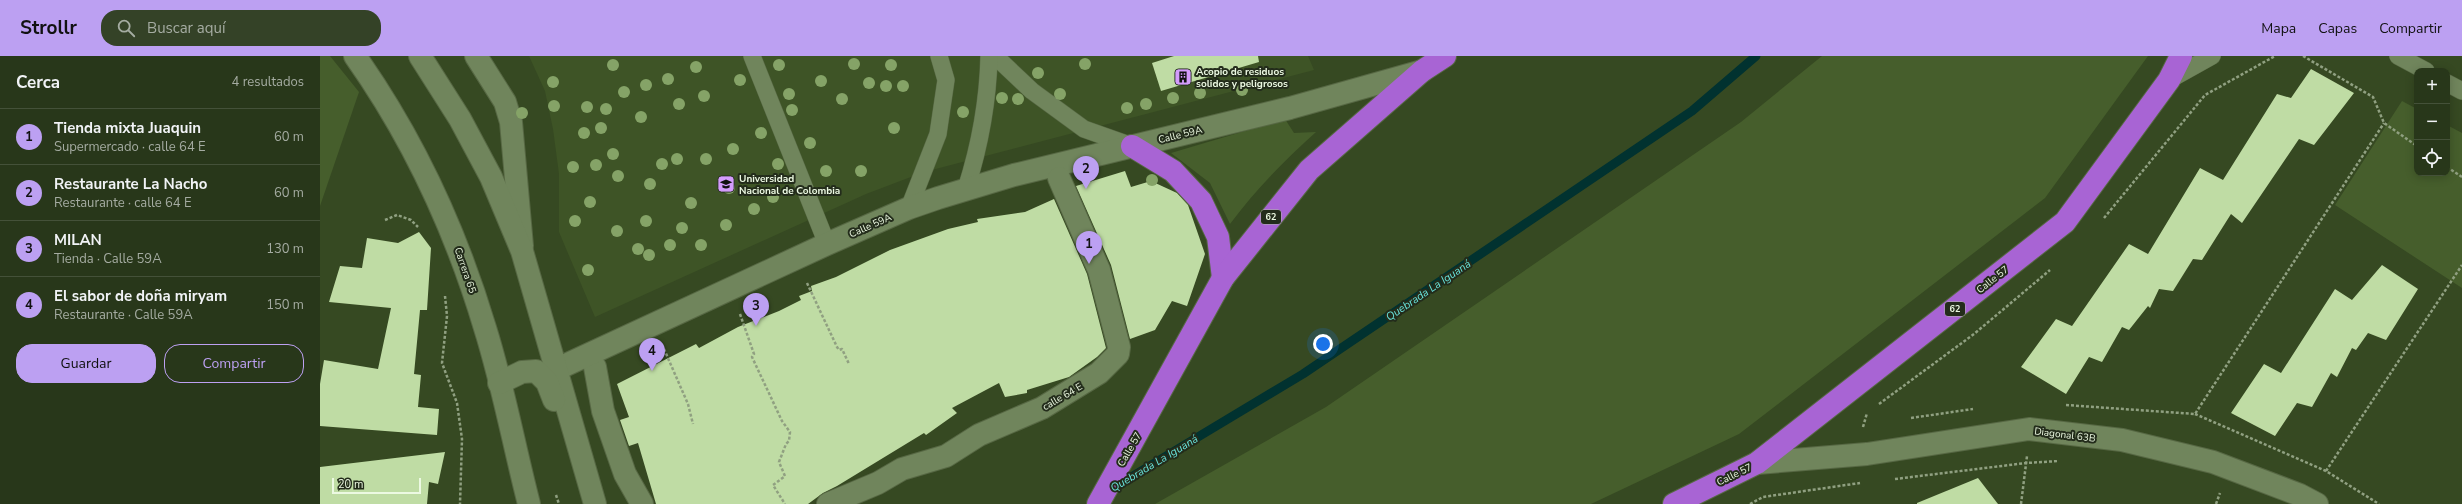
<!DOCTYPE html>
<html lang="es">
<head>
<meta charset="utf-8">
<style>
  body { margin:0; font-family:"Nunito Sans",sans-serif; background:#344227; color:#f1f3f6 }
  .controls { position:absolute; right:12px; top:12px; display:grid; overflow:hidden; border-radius:8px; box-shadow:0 2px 10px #0003 }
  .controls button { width:36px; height:36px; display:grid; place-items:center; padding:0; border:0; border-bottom:1px solid #445139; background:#28371a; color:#f1f3f6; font:20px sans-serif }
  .scale { position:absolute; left:12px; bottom:10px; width:89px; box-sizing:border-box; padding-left:4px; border:2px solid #ecf9e2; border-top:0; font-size:11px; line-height:14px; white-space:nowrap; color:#ecf9e2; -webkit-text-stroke:3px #232c1b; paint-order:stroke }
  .you { position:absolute; left:1003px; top:288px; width:14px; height:14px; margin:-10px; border:3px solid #fff; border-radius:50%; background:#1a73e8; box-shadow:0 0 0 6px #1a73e833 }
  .badge { display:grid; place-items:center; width:26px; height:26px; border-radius:50%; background:#bca0f2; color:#111; font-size:13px; font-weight:700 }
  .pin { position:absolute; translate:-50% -33px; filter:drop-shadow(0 1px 2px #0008) }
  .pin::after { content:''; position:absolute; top:21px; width:14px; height:12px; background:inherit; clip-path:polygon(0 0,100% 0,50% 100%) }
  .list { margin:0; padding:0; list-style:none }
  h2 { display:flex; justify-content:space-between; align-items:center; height:52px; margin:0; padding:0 16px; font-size:17px }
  h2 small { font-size:13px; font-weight:400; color:#a5aca2 }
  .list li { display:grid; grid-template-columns:26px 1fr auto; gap:12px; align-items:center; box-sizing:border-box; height:56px; padding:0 16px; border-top:1px solid #445139 }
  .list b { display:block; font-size:15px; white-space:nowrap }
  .list p { margin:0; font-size:13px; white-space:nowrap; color:#a5aca2 }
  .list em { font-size:13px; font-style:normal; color:#a5aca2 }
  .actions { display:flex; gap:8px; padding:12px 16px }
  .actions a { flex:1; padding:9px 0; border:1px solid #bca0f2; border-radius:16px; text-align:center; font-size:14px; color:#bca0f2 }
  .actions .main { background:#bca0f2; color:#111 }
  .icon { flex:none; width:22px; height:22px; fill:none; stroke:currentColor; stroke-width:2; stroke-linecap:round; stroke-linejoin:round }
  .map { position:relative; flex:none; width:2142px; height:448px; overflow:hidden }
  header { display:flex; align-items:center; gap:24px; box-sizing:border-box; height:56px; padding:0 20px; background:#bca0f2; color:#111 }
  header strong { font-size:19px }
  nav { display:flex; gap:22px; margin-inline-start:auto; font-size:14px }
  .search { width:280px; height:36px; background:#344227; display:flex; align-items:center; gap:10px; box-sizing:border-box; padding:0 14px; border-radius:16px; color:#a5aca2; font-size:15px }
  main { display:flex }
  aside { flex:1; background:#28371a }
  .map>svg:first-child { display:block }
</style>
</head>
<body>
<header>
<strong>Strollr</strong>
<div class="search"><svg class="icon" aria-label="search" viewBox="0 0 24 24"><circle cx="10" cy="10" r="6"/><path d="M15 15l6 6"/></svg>Buscar aquí</div>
<nav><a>Mapa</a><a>Capas</a><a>Compartir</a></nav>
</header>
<main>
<aside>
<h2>Cerca<small>4 resultados</small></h2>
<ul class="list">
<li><span class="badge">1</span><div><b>Tienda mixta Juaquin</b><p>Supermercado · calle 64 E</p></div><em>60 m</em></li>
<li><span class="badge">2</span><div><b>Restaurante La Nacho</b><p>Restaurante · calle 64 E</p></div><em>60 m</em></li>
<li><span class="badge">3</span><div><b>MILAN</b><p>Tienda · Calle 59A</p></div><em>130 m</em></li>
<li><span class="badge">4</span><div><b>El sabor de doña miryam</b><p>Restaurante · Calle 59A</p></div><em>150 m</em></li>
</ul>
<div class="actions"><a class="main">Guardar</a><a>Compartir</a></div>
</aside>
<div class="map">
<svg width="2142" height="448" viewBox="0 0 2142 448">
  <rect width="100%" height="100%" fill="#364922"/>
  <path fill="#3e5426" d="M209 0H988L994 14 604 116 546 138 275 261 239 176V118L233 73 225 35Z"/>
  <g fill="#465e2c">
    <path d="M0 0H10L39 36 0 150Z"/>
    <path d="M1502 0H1828L1725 142 1419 378 1271 448H835L1006 351 1421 66Z"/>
    <path d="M2082 45 2097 53V117H2127V69L2142 77V232L2015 149Z"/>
    <path d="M965 63 974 77 996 76C964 105 936 133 910 168L890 127 851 97Z"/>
  </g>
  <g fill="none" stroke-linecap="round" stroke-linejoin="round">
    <path stroke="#013230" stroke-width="9" d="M793 432 983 318 1372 55 1436 0"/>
  </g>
  <g fill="#bfdca4">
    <path d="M854 0H938L939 6 841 35 832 7Z"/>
    <path d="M1991 13 2034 37 1994 89 1979 83 1922 167 1911 158 1882 204 1873 203 1853 235 1839 233 1830 252 1828 250 1809 274 1802 271 1782 306 1769 301 1746 338 1701 311 1736 263 1752 270 1809 188 1828 198 1880 112 1903 124 1957 38 1971 42Z"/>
    <path d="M805 115 811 131 831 125 857 137 868 149 885 198 867 250 852 245 835 274 810 283 791 209 756 130Z"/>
    <path d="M734 143 767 218 786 292 777 301 749 321 707 334V337L685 341 679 327 632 352 637 357 606 379 604 377 517 430 503 437 488 448H336L318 387 309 390 300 364 309 361 297 328 376 288 379 292 418 271 459 255 481 244 479 240 492 235 491 230 516 221 570 194 628 173 658 166 657 163 705 156Z"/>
    <path d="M99 176 111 192 107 254H100L94 318 101 319 98 351 119 353 117 379 0 370V328L4 304 58 313 71 252 9 246 20 210 42 212 47 182 78 187Z"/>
    <path d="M2062 209 2098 233 2066 284 2048 277 2036 294 2032 292 2017 321 2011 317 1992 351 1977 347 1955 380 1911 357 1944 308 1961 317 2015 233 2032 244Z"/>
    <path d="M125 396 118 428 109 426 107 448H0V411Z"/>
    <path d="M1658 422 1678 448H1597V447Z"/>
  </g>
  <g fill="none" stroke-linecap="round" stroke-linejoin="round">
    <g stroke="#576844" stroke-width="18">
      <g id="lane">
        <path d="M432 0 507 188"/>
        <path d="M675 0 712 35 764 73 812 90"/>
        <path d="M2078 0 2106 15"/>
        <path d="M1849 24 1892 0"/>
        <path d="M2127 27 2142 35"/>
        <path d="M646 133C660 89 668 46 669 0"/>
        <path d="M589 152 618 78 626 24 619 0"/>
      </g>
    </g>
    <g stroke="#576844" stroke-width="24">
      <g id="street">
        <path d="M156 0 185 46 191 66 202 190"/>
        <path d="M275 311 283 355 305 418 322 448"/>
        <path d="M235 314 507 188 589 152 618 142 694 119 970 52 1102 15"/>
        <path d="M1437 407 1547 398 1709 373 1802 384 1893 406 1980 439 1997 448"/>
        <path d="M508 448 558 427 582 413 626 400 659 379 722 352 779 317 798 298 799 291 779 214 739 122"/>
      </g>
    </g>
    <g stroke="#576844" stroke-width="24">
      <g id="secondary">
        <path d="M35 0C93 82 136 175 165 272 183 329 194 390 209 448"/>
        <path d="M100 0 140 63 171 121 202 195 275 448"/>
        <path d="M179 327 202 316 216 315 227 326 234 344"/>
      </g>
    </g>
    <g stroke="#576844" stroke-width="24">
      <g id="highway">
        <path d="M812 90 853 115 881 145 898 181 903 222"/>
        <path d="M778 448 903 222 989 114 1102 15 1125 0"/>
        <path d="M1354 448 1437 407 1745 166 1849 24 1861 0"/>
      </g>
    </g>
    <g stroke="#90a081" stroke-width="2.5" stroke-dasharray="3 2" stroke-linecap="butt">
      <path d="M1983 0 2053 41 2064 67 2097 90"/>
      <path d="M2127 111 2142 121"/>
      <path d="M1784 162 1885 39 1955 0"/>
      <path d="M65 164 77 159 91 164 98 171"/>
      <path d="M487 227 517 291 519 294 522 293 529 308"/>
      <path d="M125 240 127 260 122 307 137 347 142 383 140 448"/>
      <path d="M420 258 434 298 432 301 462 365 470 376 469 385 466 388 459 406 465 420 453 429 465 448"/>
      <path d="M344 293 368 348 373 368"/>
      <path d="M1559 348 1654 278 1730 214"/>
      <path d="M1746 349 1875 358 2064 67"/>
      <path d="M1875 358 2006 415 2059 448"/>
      <path d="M1591 362 1653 353"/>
      <path d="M1543 371 1547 357"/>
      <path d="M2006 415 2142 209"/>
      <path d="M1575 423 1706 407 1739 405"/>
      <path d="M236 439 239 448"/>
      <path d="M1430 448 1443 441 1540 427"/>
      <path d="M1701 448 1707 400"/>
      <path d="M1896 448 1900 437"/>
    </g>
    <use href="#lane" stroke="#70855c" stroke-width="17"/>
    <use href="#street" stroke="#70855c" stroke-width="22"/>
    <use href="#secondary" stroke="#70855c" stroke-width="22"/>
    <use href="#highway" stroke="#a864d4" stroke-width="22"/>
  </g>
  <g fill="#85a367">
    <circle cx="534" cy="8" r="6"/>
    <circle cx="765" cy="8" r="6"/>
    <circle cx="293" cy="9" r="6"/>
    <circle cx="459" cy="9" r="6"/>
    <circle cx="571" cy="9" r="6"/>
    <circle cx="376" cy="11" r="6"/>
    <circle cx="718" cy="17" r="6"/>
    <circle cx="348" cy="23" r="6"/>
    <circle cx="420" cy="24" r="6"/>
    <circle cx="501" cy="25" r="6"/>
    <circle cx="233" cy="26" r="6"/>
    <circle cx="549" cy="27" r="6"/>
    <circle cx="326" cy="29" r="6"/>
    <circle cx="566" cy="30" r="6"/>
    <circle cx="583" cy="30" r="6"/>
    <circle cx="922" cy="34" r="6"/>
    <circle cx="304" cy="36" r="6"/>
    <circle cx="880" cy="37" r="6"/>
    <circle cx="469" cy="38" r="6"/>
    <circle cx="740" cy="38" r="6"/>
    <circle cx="384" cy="40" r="6"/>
    <circle cx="682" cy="42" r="6"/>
    <circle cx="853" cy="42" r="6"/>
    <circle cx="522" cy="43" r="6"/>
    <circle cx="698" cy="43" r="6"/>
    <circle cx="359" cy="48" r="6"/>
    <circle cx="826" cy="48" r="6"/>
    <circle cx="234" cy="50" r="6"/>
    <circle cx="267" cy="51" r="6"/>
    <circle cx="807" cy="52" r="6"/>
    <circle cx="286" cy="53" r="6"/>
    <circle cx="472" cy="54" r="6"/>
    <circle cx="643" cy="56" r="6"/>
    <circle cx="202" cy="57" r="6"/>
    <circle cx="321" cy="61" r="6"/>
    <circle cx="281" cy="72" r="6"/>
    <circle cx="574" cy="72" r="6"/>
    <circle cx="264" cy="77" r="6"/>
    <circle cx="441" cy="77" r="6"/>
    <circle cx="490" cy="87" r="6"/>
    <circle cx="413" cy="93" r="6"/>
    <circle cx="293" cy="98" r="6"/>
    <circle cx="357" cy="103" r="6"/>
    <circle cx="386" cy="103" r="6"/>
    <circle cx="342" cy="108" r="6"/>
    <circle cx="458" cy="108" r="6"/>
    <circle cx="276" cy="109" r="6"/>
    <circle cx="253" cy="111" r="6"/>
    <circle cx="506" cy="115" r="6"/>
    <circle cx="541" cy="115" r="6"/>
    <circle cx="298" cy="120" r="6"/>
    <circle cx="832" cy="124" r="6"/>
    <circle cx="330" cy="128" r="6"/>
    <circle cx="409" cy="132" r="6"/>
    <circle cx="453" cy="141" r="6"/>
    <circle cx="270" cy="146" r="6"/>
    <circle cx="371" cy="147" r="6"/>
    <circle cx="434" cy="153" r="6"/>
    <circle cx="255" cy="165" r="6"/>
    <circle cx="326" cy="165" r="6"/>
    <circle cx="406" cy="169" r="6"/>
    <circle cx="362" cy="172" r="6"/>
    <circle cx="297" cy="175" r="6"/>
    <circle cx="350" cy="189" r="6"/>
    <circle cx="381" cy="189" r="6"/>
    <circle cx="318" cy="193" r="6"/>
    <circle cx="329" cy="199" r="6"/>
    <circle cx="268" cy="214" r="6"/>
  </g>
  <defs>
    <g id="building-square" transform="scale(0.9)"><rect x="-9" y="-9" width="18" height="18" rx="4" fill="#d49cfc" stroke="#232c1b"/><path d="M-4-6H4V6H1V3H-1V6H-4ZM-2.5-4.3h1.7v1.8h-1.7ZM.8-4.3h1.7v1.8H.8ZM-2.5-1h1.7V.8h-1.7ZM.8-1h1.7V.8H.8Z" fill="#111"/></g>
    <g id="university-square" transform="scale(0.9)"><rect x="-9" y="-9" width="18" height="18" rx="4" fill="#d49cfc" stroke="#232c1b"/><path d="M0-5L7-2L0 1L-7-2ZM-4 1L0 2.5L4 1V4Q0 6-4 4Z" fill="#111"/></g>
  </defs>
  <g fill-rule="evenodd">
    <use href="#building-square" x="863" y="21"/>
    <use href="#university-square" x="406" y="128"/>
  </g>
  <g text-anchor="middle" stroke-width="4" stroke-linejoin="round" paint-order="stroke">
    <g fill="#232c1b" stroke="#b0bca6" stroke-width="1">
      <rect x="941" y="154" width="20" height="14" rx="3"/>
      <rect x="1625" y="246" width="20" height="14" rx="3"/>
    </g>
    <g font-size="9" font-weight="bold" fill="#ecf9e2">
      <text x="951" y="164">62</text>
      <text x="1635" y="256">62</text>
    </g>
    <g font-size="10" font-weight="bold" fill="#ecf9e2" stroke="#232c1b" text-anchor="start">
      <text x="876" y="19">Acopio de residuos<tspan x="876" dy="12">solidos y peligrosos</tspan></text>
      <text x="419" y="126">Universidad<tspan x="419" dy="12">Nacional de Colombia</tspan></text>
    </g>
    <g font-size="10" fill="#ecf9e2" stroke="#232c1b">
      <text transform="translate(860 78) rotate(-14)" y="4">Calle 59A</text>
      <text transform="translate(550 169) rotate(-24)" y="4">Calle 59A</text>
      <text transform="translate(146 214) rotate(71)" y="4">Carrera 65</text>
      <text transform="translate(1672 223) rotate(-38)" y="4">Calle 57</text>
      <text transform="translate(742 340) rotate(-30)" y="4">calle 64 E</text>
      <text transform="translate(1745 378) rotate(7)" y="4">Diagonal 63B</text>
      <text transform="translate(809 393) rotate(-60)" y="4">Calle 57</text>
      <text transform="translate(1414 418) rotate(-26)" y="4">Calle 57</text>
    </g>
    <g font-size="11" font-style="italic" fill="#69e4dd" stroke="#232c1b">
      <text transform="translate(1108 234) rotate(-34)" y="4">Quebrada La Iguaná</text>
      <text transform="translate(834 407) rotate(-31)" y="4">Quebrada La Iguaná</text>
    </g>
  </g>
</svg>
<div class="controls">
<button>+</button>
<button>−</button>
<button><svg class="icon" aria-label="locate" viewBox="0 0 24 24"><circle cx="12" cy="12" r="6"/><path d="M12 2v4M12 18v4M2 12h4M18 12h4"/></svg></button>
</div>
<div class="scale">20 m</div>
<div class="you"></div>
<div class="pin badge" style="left:769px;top:208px">1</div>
<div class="pin badge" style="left:766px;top:133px">2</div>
<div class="pin badge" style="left:436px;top:270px">3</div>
<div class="pin badge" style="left:332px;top:315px">4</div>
</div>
</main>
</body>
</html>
